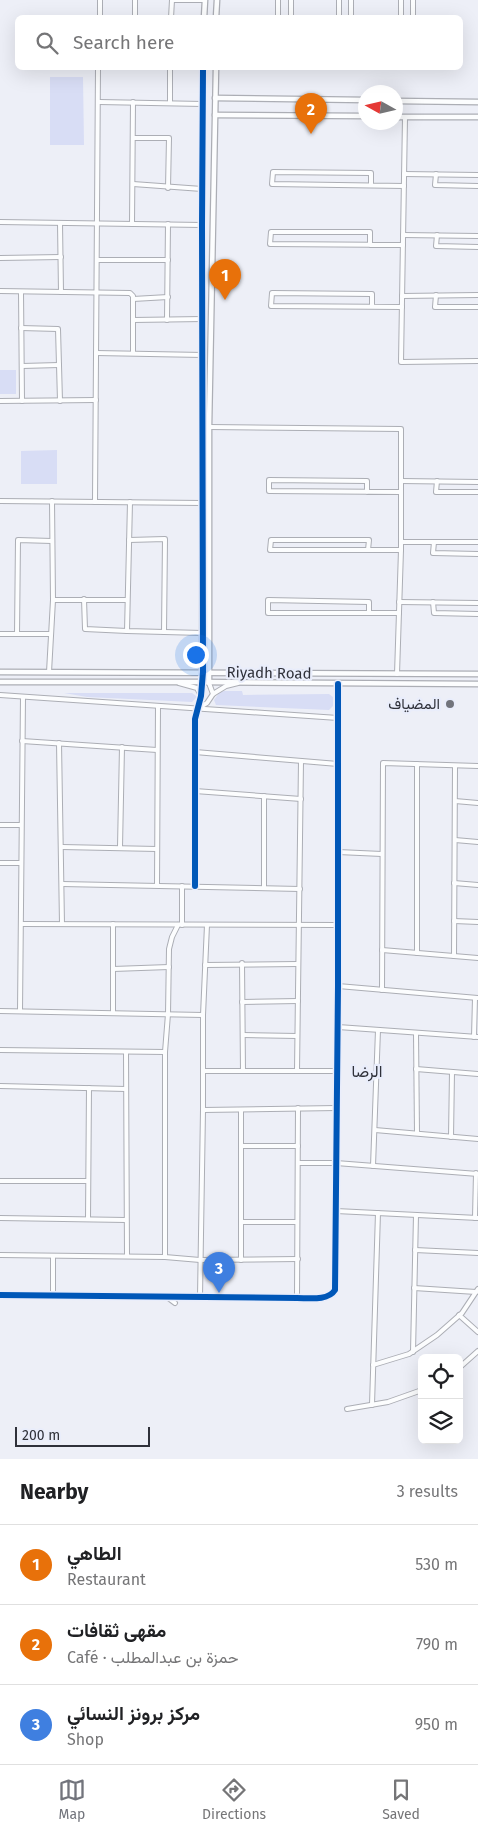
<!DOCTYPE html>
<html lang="en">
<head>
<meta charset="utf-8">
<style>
  body { margin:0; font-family:"Fira Sans",Vazirmatn,sans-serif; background:#f2f2f2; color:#202124 }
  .controls { position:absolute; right:15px; bottom:15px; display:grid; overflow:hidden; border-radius:8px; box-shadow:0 5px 20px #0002 }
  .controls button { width:45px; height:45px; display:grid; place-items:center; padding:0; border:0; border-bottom:1px solid #e0e0e0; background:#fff; color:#202124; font:25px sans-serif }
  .compass { position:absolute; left:358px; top:85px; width:45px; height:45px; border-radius:50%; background:#fff; box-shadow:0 5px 20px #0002; rotate:278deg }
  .scale { position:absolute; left:15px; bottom:12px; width:135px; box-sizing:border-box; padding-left:5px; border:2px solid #2f313a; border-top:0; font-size:14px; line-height:18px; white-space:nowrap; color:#2f313a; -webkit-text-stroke:4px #e9edfb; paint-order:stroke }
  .you { position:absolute; left:195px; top:654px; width:18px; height:18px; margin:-12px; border:4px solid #fff; border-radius:50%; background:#1a73e8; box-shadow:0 0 0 8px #1a73e833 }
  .badge { display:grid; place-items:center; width:32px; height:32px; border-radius:50%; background:#72747c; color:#fff; font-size:16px; font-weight:700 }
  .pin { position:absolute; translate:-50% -41px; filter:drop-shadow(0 1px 2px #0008) }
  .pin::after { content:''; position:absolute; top:26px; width:18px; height:15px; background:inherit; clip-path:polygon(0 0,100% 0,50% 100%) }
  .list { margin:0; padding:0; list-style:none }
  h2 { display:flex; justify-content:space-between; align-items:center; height:65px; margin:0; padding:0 20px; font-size:21px }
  h2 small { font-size:16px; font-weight:400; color:#757577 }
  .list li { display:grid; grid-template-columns:32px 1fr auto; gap:15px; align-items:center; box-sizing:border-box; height:80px; padding:0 20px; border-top:1px solid #e0e0e0 }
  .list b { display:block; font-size:19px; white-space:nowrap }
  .list p { margin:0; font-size:16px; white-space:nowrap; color:#757577 }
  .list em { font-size:16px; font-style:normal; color:#757577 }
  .icon { flex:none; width:28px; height:28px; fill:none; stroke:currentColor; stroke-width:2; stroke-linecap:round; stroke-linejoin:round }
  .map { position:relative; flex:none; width:478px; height:1459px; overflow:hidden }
  .search { position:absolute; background:#fff; box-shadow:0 5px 20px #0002; left:15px; right:15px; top:15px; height:55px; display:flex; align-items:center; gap:12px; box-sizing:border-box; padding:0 18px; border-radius:8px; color:#757577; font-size:19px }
  .sheet { height:305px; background:#fff }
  nav { display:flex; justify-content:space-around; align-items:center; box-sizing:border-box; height:70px; border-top:1px solid #e0e0e0; background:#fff; font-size:14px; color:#757577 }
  nav a { display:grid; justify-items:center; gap:2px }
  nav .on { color:#72747c }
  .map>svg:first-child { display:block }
</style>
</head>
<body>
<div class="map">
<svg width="478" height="1459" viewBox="0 0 478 1459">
  <rect width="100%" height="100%" fill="#edeff7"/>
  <g fill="#d8ddf5">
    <path d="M50 77H83L84 145H50Z"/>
    <rect x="0" y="370" width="16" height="24"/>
    <path d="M57 450V484H21V451Z"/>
    <path d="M224 691H242L243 695 329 694 333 697V706L329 710 216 705 214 700 219 693Z"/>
    <path d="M64 693H192L196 696V698L192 702 87 697Z"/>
  </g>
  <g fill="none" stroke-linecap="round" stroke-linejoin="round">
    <g stroke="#acaeb5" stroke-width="6">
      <g id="minor">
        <path d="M173 0H204"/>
        <path d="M351 0V18"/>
        <path d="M100 18V0"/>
        <path d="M135 18V0"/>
        <path d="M171 18 172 0"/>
        <path d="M278 18V0"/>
        <path d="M291 18V0"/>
        <path d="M339 18V0"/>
        <path d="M401 18V0"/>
        <path d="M413 18V0"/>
        <path d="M99 102 203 104"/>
        <path d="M170 103V68"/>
        <path d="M405 117 401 362 478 361"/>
        <path d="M133 138H169L168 188"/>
        <path d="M404 174 478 175"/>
        <path d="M436 174 435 185 478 186"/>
        <path d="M133 184 202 189"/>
        <path d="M371 185V173L273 172 272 184 404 186"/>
        <path d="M0 222 202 225"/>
        <path d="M60 223 61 292"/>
        <path d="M132 224 133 102"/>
        <path d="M403 235 478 236"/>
        <path d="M437 235 436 246 478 247"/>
        <path d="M370 245V232H271L270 244 403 245"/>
        <path d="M0 258 61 257"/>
        <path d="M97 260H168"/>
        <path d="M0 291 130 293 133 296V353"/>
        <path d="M21 292 22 401"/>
        <path d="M436 295 435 307H478"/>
        <path d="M402 296 478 295"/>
        <path d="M133 299 168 297"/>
        <path d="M372 307V294L272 293 271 306 402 307"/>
        <path d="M133 320 203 319"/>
        <path d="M167 320 168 224"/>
        <path d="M21 328 58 329 60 401"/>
        <path d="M96 353 203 355"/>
        <path d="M22 366 59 365"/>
        <path d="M0 401 96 400"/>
        <path d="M209 427 401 429V550L397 674"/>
        <path d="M401 481 478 482"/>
        <path d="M437 481 436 492H478"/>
        <path d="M367 492V481L269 480V491L401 492"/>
        <path d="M0 501 202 503"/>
        <path d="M95 502 98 68"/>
        <path d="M130 502 127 631 202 633"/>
        <path d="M129 540 165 539 164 632"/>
        <path d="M401 542H478"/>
        <path d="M434 542 433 553 478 554"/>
        <path d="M368 550 369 540H271L270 550H401"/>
        <path d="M84 599 85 629 127 631"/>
        <path d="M53 600H127"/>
        <path d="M399 602 478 603"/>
        <path d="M433 602 434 613 478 614"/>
        <path d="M369 613V602L268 600V613H399"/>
        <path d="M0 634H17"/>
        <path d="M51 634H17L18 540 52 541"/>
        <path d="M49 672 53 600 52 501"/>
        <path d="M179 683 197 688 201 696"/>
        <path d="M213 694 226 686 238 683"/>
        <path d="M0 695 338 718"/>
        <path d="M197 709 207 703 213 694 209 683"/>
        <path d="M22 741 157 750"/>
        <path d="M59 743 62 924"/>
        <path d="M195 752 338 764"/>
        <path d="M417 764V953"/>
        <path d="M195 791 301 799"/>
        <path d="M455 801 478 803"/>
        <path d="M0 825H21"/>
        <path d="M455 840 478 842"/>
        <path d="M62 847 157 849"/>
        <path d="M120 847 122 747"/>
        <path d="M338 852 382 854"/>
        <path d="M0 863H21"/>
        <path d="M454 883 478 885"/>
        <path d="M62 884 300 889"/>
        <path d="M157 885 158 706"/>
        <path d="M182 886V925"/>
        <path d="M195 886V719L201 696 202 682"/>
        <path d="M264 888V796"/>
        <path d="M454 921 478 922"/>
        <path d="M21 924 338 925"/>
        <path d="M113 924V1013"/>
        <path d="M382 950 478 958"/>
        <path d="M454 956 455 766"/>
        <path d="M242 963 243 1071"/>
        <path d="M205 965 298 964"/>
        <path d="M113 969 169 967"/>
        <path d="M338 986 478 998"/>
        <path d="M382 990 383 763 478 766"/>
        <path d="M242 1002 298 1001"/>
        <path d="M0 1011 203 1015"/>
        <path d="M20 1011 23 697"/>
        <path d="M338 1027 478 1037"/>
        <path d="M416 1033 417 1133"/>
        <path d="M243 1035 297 1036"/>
        <path d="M474 1037 475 998"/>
        <path d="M0 1050 165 1052"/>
        <path d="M126 1052 127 1256"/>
        <path d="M416 1069 478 1074"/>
        <path d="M203 1071H297L301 761"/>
        <path d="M297 1071H337"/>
        <path d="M0 1086 126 1089"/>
        <path d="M203 1110 337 1108"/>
        <path d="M241 1110V1260"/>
        <path d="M375 1130 478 1139"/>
        <path d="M451 1137 452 1072"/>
        <path d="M241 1146H298"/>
        <path d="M298 1163H336L478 1174"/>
        <path d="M373 1166 378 1030"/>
        <path d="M0 1181H88"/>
        <path d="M336 1211 478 1218"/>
        <path d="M0 1218 126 1220"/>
        <path d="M475 1218 476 1173"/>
        <path d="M88 1219 89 1088"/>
        <path d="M241 1222H297"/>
        <path d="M415 1250 478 1253"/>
        <path d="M0 1255 165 1257 200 1260 298 1259"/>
        <path d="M165 1257V1052L168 1014 169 949 172 937 178 925"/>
        <path d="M414 1288 476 1292"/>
        <path d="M0 1295 297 1298C309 1298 328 1301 335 1290L338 986V684"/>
        <path d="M53 1296V1256"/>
        <path d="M167 1297 175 1303"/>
        <path d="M200 1297 203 1110V1015L207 925"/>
        <path d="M297 1298 298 1108"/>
        <path d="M459 1315 478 1332"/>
        <path d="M413 1352 416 1215"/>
        <path d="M373 1365 409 1354 437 1335 462 1313 478 1289"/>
        <path d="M459 1368 478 1351"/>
        <path d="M372 1405 378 1213"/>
        <path d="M347 1409 388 1402 422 1390"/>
      </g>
    </g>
    <g stroke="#acaeb5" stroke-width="7">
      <g id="tertiary">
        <path d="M204 18 205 0"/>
        <path d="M216 18 217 0"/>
        <path d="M215 98 366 100"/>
        <path d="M396 101 478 102"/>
        <path d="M215 115 366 116"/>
        <path d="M396 117H478"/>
        <path d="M0 672 478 674"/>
        <path d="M0 682H202L478 684"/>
        <path d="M202 682 203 355 202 225 203 68"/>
        <path d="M209 683V427L216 68"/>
      </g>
    </g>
    <use href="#minor" stroke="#fcfdfe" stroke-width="4"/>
    <use href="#tertiary" stroke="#fcfdfe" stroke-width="4.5"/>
    <g stroke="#e9edfb" stroke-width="9">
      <g id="cycleway">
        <path d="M195 886V719L201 696 203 672 202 225 203 68"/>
        <path d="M0 1295 297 1298C309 1298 328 1301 335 1290L338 986V684"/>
      </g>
    </g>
    <use href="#cycleway" stroke="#0057b8" stroke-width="6"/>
  </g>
  <circle fill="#72747c" stroke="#e9edfb" stroke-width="2" cx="450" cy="704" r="5"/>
  <g text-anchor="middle" stroke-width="4.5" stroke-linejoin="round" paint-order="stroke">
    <g font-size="15" fill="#2f313a" stroke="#e9edfb">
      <text transform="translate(269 673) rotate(1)" y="5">Riyadh Road</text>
    </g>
    <g font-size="15" fill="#2f313a" stroke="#e9edfb" text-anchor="end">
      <text x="440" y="709">المضياف</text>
    </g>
    <g font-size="16" fill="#2f313a" stroke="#e9edfb">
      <text x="367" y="1077">الرضا</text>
    </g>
  </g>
</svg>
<div class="controls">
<button><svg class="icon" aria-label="locate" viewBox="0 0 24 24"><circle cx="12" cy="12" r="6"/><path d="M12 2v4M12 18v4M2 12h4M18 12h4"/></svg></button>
<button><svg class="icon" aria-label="layers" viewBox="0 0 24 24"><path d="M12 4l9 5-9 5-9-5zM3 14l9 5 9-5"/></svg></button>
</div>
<svg class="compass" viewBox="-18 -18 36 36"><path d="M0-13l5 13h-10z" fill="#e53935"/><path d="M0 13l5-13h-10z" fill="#757577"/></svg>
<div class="scale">200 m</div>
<div class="you"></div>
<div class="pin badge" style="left:225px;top:300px;background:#e8710a">1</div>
<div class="pin badge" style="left:311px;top:134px;background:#e8710a">2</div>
<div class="pin badge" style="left:219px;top:1293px;background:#3f7fe0">3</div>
<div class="search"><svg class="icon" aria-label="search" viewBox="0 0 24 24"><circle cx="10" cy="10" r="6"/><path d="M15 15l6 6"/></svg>Search here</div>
</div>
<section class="sheet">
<h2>Nearby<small>3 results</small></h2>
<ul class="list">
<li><span class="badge" style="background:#e8710a">1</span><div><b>الطاهي</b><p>Restaurant</p></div><em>530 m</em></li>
<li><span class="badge" style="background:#e8710a">2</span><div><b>مقهى ثقافات</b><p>Café · حمزة بن عبدالمطلب</p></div><em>790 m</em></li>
<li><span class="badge" style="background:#3f7fe0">3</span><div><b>مركز برونز النسائي</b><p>Shop</p></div><em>950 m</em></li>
</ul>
</section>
<nav>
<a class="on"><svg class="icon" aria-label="map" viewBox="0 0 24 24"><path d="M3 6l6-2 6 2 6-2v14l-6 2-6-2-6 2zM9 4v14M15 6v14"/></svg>Map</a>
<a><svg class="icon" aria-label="directions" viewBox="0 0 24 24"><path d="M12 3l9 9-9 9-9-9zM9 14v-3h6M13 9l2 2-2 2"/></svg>Directions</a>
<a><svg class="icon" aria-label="saved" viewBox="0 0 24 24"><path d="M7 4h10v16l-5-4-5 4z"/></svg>Saved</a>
</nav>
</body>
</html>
